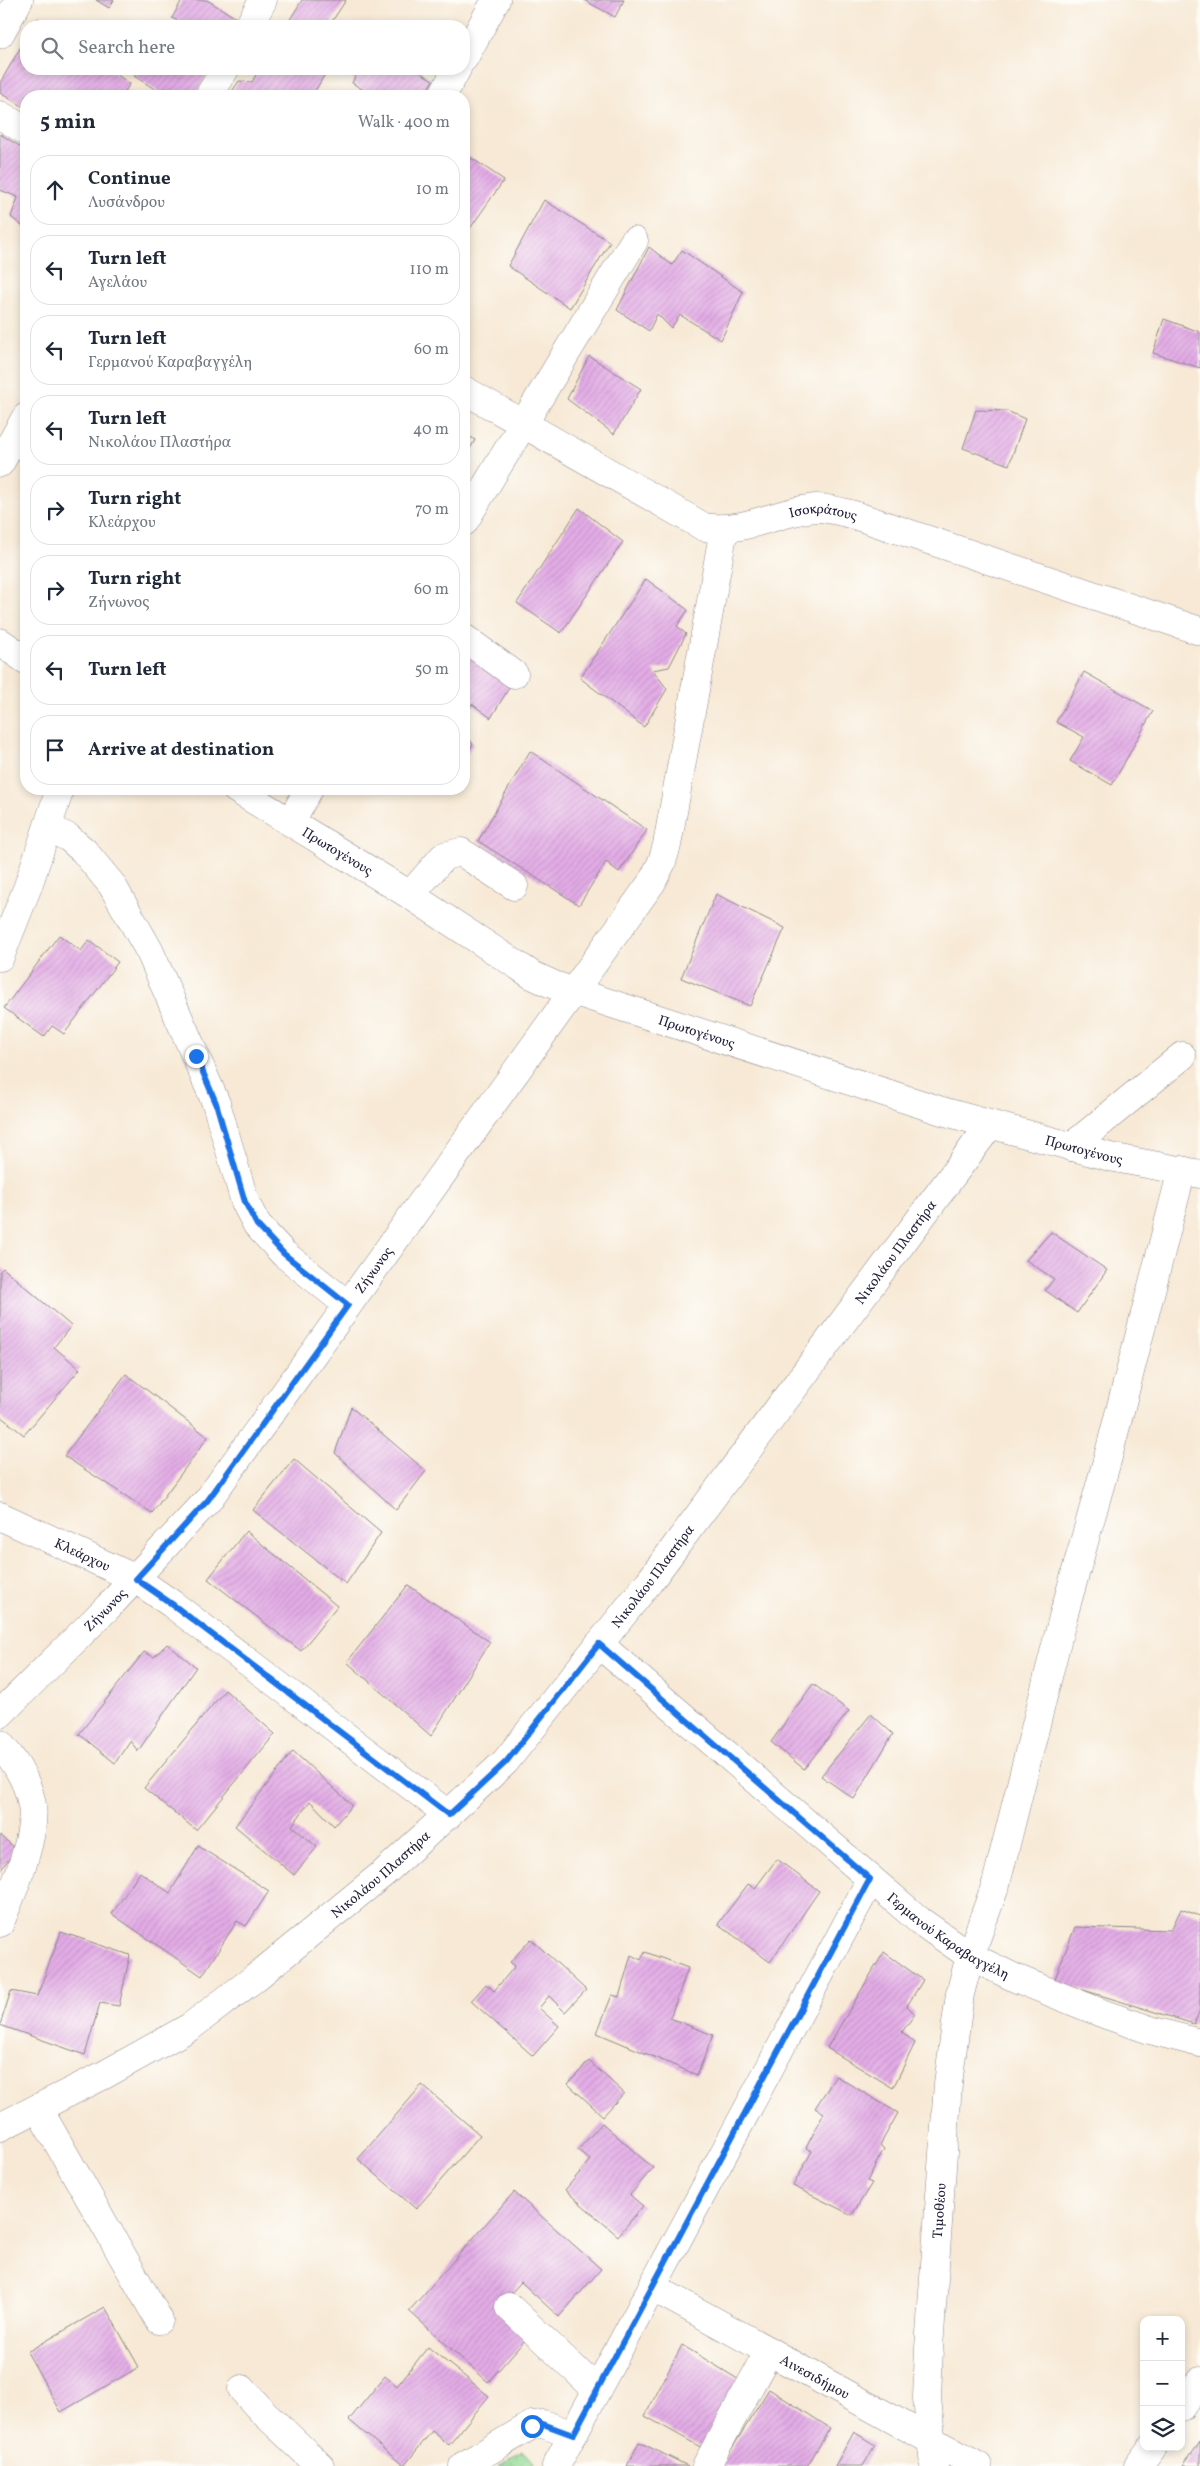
<!DOCTYPE html>
<html lang="en">
<head>
<meta charset="utf-8">
<style>
  body { margin:0; font-family:Vollkorn,serif; background:#f2f2f3; color:#1f2937 }
  .controls { position:absolute; right:15px; bottom:15px; display:grid; overflow:hidden; border-radius:10px; box-shadow:0 2px 8px #0003 }
  .controls button { width:45px; height:45px; display:grid; place-items:center; padding:0; border:0; border-bottom:1px solid #e0e1e3; background:#fff; color:#1f2937; font:25px sans-serif }
  .stop { position:absolute; width:15px; height:15px; margin:-11px; border:4px solid #1a73e8; border-radius:50%; background:#fff }
  .stop.end { background:#1a73e8; border-color:#fff; box-shadow:0 1px 5px #0008 }
  .list { margin:0; padding:0; list-style:none }
  h2 { display:flex; justify-content:space-between; align-items:center; height:65px; margin:0; padding:0 20px; font-size:21px }
  h2 small { font-size:16px; font-weight:400; color:#747a83 }
  .list li { display:grid; grid-template-columns:32px 1fr auto; gap:15px; align-items:center; box-sizing:border-box; height:70px; margin:0 10px 10px; padding:0 10px; border:1px solid #e0e1e3; border-radius:20px }
  .list b { display:block; font-size:19px; white-space:nowrap }
  .list p { margin:0; font-size:16px; white-space:nowrap; color:#747a83 }
  .list em { font-size:16px; font-style:normal; color:#747a83 }
  .icon { flex:none; width:28px; height:28px; fill:none; stroke:currentColor; stroke-width:2; stroke-linecap:round; stroke-linejoin:round }
  .map { position:relative; flex:none; width:1200px; height:2466px; overflow:hidden }
  .search { position:absolute; background:#fff; box-shadow:0 2px 8px #0003; left:20px; top:20px; width:450px; height:55px; display:flex; align-items:center; gap:12px; box-sizing:border-box; padding:0 18px; border-radius:20px; color:#747a83; font-size:19px }
  .panel { position:absolute; background:#fff; box-shadow:0 2px 8px #0003; left:20px; top:90px; width:450px; height:705px; border-radius:20px }
  .map>svg:first-child { display:block }
</style>
</head>
<body>
<div class="map">
<svg width="1200" height="2466" viewBox="0 0 1200 2466">
  <defs>
    <pattern id="grass-dots" width="8" height="8" patternUnits="userSpaceOnUse" patternTransform="scale(1.25)"><rect width="8" height="8" fill="#96dc96"/><path d="M2 2h.1M6 6h.1" fill="none" stroke="#81bc82" stroke-width="1.8" stroke-linecap="round"/></pattern>
    <pattern id="building-hatch" width="6" height="6" patternUnits="userSpaceOnUse" patternTransform="scale(1.25)"><rect width="6" height="6" fill="#e3ace6"/><path d="M-1 1l2-2M0 6l6-6M5 7l2-2" fill="none" stroke="#c294c6"/></pattern>
  </defs>
  <rect width="100%" height="100%" fill="#fdfcf7"/>
  <filter id="ink" filterUnits="userSpaceOnUse"><feTurbulence type="fractalNoise" baseFrequency=".02" numOctaves="2"/><feDisplacementMap in="SourceGraphic" scale="10" xChannelSelector="R" yChannelSelector="G"/><feConvolveMatrix kernelMatrix="1 2 1 2 8 2 1 2 1" color-interpolation-filters="sRGB"/></filter>
  <filter id="wash" filterUnits="userSpaceOnUse"><feTurbulence type="fractalNoise" baseFrequency=".0096" numOctaves="4" result="noise"/><feDisplacementMap in="SourceGraphic" scale="20" xChannelSelector="R" yChannelSelector="G"/><feGaussianBlur stdDeviation="1.12" result="paint"/><feColorMatrix in="noise" values="0 0 0 0 0 0 0 0 0 0 0 0 0 0 0 0 0 1.4 0 .05"/><feComposite in="paint" operator="in"/></filter>
  <g filter="url(#wash)">
    <rect width="100%" height="100%" fill="#f7e9d5"/>
    <path fill="url(#grass-dots)" stroke="#5c7f68" d="M522 2451 534 2461 531 2466H499Z"/>
    <g id="blocks">
      <g fill="url(#building-hatch)">
        <path d="M96 0H114L109 8Z"/>
        <path d="M182 0H207L238 19 234 26H180L182 23 172 18Z"/>
        <path d="M302 0H346L329 26H286Z"/>
        <path d="M584 0H624L615 17Z"/>
        <path d="M38 18 51 26H33Z"/>
        <path d="M26 38V69H109L130 84 125 91 132 96H26V108L0 93V83Z"/>
        <path d="M138 69H210L195 96H166L134 76Z"/>
        <path d="M259 69H328L312 96H229L239 81 252 82Z"/>
        <path d="M359 69H414L433 80 424 96H359L362 89 352 83Z"/>
        <path d="M0 134 26 150V229L11 217 18 197 0 190Z"/>
        <path d="M464 153 504 180 464 237Z"/>
        <path d="M544 200 610 242 570 308 508 266Z"/>
        <path d="M649 247 672 265 682 250 743 292 721 340 680 315 671 328 657 314 649 331 617 310Z"/>
        <path d="M1164 319 1200 332V368L1153 353Z"/>
        <path d="M589 356 641 389 614 434 567 399Z"/>
        <path d="M976 410 1007 411 1025 419 1009 465 963 448Z"/>
        <path d="M464 433 475 440 464 459Z"/>
        <path d="M579 508 623 542 561 633 517 603Z"/>
        <path d="M646 579 688 610 677 626 686 634 669 667 653 670 667 689 644 727 580 678Z"/>
        <path d="M464 653 510 686 491 718 472 704 464 718Z"/>
        <path d="M1084 672 1153 711 1112 785 1070 761 1084 737 1056 722Z"/>
        <path d="M464 733 473 744 464 760Z"/>
        <path d="M530 751 647 830 619 872 606 862 579 905 478 841Z"/>
        <path d="M716 894 785 928 750 1006 681 978Z"/>
        <path d="M59 935 81 951 89 940 118 962 64 1034 52 1026 44 1037 4 1008Z"/>
        <path d="M1051 1232 1107 1270 1077 1313 1045 1290 1054 1279 1026 1260Z"/>
        <path d="M3 1268 71 1326 54 1347 80 1369 24 1435 0 1416V1271Z"/>
        <path d="M126 1374 208 1437 152 1513 64 1456Z"/>
        <path d="M351 1407 426 1471 396 1510 335 1453Z"/>
        <path d="M294 1459 381 1533 346 1584 253 1510Z"/>
        <path d="M246 1531 337 1606 301 1651 208 1579Z"/>
        <path d="M408 1585 490 1642 431 1736 347 1662Z"/>
        <path d="M167 1644 196 1667 138 1751 130 1741 115 1763 79 1734 144 1652 154 1657Z"/>
        <path d="M813 1684 849 1711 804 1769 771 1742Z"/>
        <path d="M225 1690 275 1734 196 1830 144 1788Z"/>
        <path d="M871 1714 893 1734 854 1799 821 1776Z"/>
        <path d="M293 1751 352 1805 334 1826 310 1801 292 1826 317 1847 294 1875 235 1826Z"/>
        <path d="M0 1835 16 1849 0 1871Z"/>
        <path d="M198 1846 269 1891 246 1926 237 1921 202 1976 112 1914 140 1872 170 1893Z"/>
        <path d="M777 1859 819 1891 770 1962 718 1924 748 1884 755 1888Z"/>
        <path d="M1181 1909 1200 1916V2010L1194 2024 1054 1981 1075 1927 1171 1930Z"/>
        <path d="M61 1932 130 1955 119 2006 100 2003 85 2055 0 2025 11 1991 37 1996Z"/>
        <path d="M531 1939 586 1990 565 2012 549 1996 539 2008 559 2026 533 2056 471 2001 486 1984 494 1991 515 1966 510 1962Z"/>
        <path d="M645 1952 688 1968 670 2018 713 2035 697 2075 597 2033 612 1995 619 1997 631 1955 641 1960Z"/>
        <path d="M884 1952 923 1980 907 2006 915 2014 902 2032 915 2043 893 2088 827 2048Z"/>
        <path d="M589 2061 624 2093 603 2116 568 2084Z"/>
        <path d="M836 2076 898 2113 880 2145 884 2149 867 2181 872 2183 852 2215 793 2186 812 2151 806 2148 824 2113 815 2108Z"/>
        <path d="M422 2085 480 2135 416 2209 358 2159Z"/>
        <path d="M602 2123 653 2168 630 2195 643 2206 618 2236 565 2190 590 2160 578 2150Z"/>
        <path d="M514 2192 601 2269 559 2317 521 2282 495 2311 527 2338 488 2382 409 2311Z"/>
        <path d="M105 2307 139 2367 61 2412 27 2352Z"/>
        <path d="M682 2345 741 2381 704 2449 645 2416Z"/>
        <path d="M428 2347 489 2396 449 2445 432 2431 404 2466 349 2420 385 2376 397 2386Z"/>
        <path d="M769 2389 830 2428 807 2466H721Z"/>
        <path d="M854 2432 875 2445 863 2466H835Z"/>
        <path d="M639 2442 688 2466H627Z"/>
        <path d="M1200 2442V2466H1183Z"/>
      </g>
    </g>
  </g>
  <g filter="url(#ink)">
    <use href="#blocks" fill-opacity="0" stroke="#8c8688" stroke-width="1"/>
    <g fill="none" stroke-linecap="round" stroke-linejoin="round">
      <g stroke="#8c8688" stroke-width="29">
        <g id="minor">
          <path d="M249 26 263 0"/>
          <path d="M0 34 19 0"/>
          <path d="M464 58 496 0"/>
          <path d="M209 96 225 69"/>
          <path d="M442 96 457 69"/>
          <path d="M0 115 26 131"/>
          <path id="s1" d="M464 390 704 527C742 534 778 511 816 508 829 508 842 512 854 515L1200 631"/>
          <path d="M0 463 26 417"/>
          <path d="M464 522 634 241"/>
          <path d="M464 638 514 674"/>
          <path d="M0 642 26 660"/>
          <path id="s2" d="M236 789 410 895 532 975 554 985 942 1111 1110 1157 1200 1174"/>
          <path d="M291 821 309 789"/>
          <path d="M48 827 69 838 84 851 112 885 150 952 216 1103 245 1202 257 1225 284 1254 348 1305"/>
          <path d="M410 895 444 856 461 852 514 886"/>
          <path d="M0 957 28 886 60 789"/>
          <path d="M1071 1147 1182 1056"/>
          <path id="s3" d="M0 1516 136 1579 172 1604 449 1815"/>
          <path id="s4" d="M599 1644 871 1879 920 1921 970 1956 1015 1978 1104 2014 1150 2030 1200 2043"/>
          <path id="s5" d="M0 1714 109 1606 208 1500 652 882 662 862 667 845 724 529"/>
          <path d="M0 1744C15 1761 28 1782 32 1805 37 1837 12 1893 0 1923"/>
          <path d="M38 2108 159 2320"/>
          <path id="s6" d="M0 2127 104 2075 190 2027 255 1978 385 1872 505 1762 649 1582 990 1125"/>
          <path id="s7" d="M652 2287 978 2466"/>
          <path d="M509 2307 597 2390"/>
          <path d="M242 2389 261 2410 320 2466"/>
          <path d="M1181 2407 1200 2381"/>
          <path d="M463 2466 532 2425 543 2424 573 2435"/>
          <path d="M556 2466 871 1879"/>
          <path d="M706 2466 769 2351"/>
          <path id="s8" d="M934 2466 927 2398 929 2348 948 2084 960 1994 970 1956 996 1884 1063 1617 1108 1457 1182 1170"/>
          <path d="M1138 2466 1152 2447"/>
        </g>
      </g>
      <use href="#minor" stroke="#fff" stroke-width="28"/>
    </g>
  </g>
  <g fill="none" stroke-linecap="round" stroke-linejoin="round" filter="url(#ink)">
    <path stroke="#1a73e8" stroke-width="6" d="M196 1056 216 1103 245 1202 257 1225 284 1254 348 1305 208 1500 136 1579 172 1604 449 1815 506 1762 599 1644 870 1879 573 2435 543 2424 532 2426"/>
  </g>
  <g text-anchor="middle" stroke-width="4" stroke-linejoin="round" paint-order="stroke">
    <g font-size="14" fill="#22223b" stroke="#fdfcf7">
      <text dy="5" stroke="none"><textPath href="#s1" startOffset="398">Ισοκράτους</textPath></text>
      <text dy="5" stroke="none"><textPath href="#s2" startOffset="119">Πρωτογένους</textPath></text>
      <text dy="5" stroke="none"><textPath href="#s2" startOffset="524">Πρωτογένους</textPath></text>
      <text dy="5" stroke="none"><textPath href="#s2" startOffset="929">Πρωτογένους</textPath></text>
      <text dy="5" stroke="none"><textPath href="#s6" startOffset="1269">Νικολάου Πλαστήρα</textPath></text>
      <text dy="5" stroke="none"><textPath href="#s5" startOffset="582">Ζήνωνος</textPath></text>
      <text dy="5" stroke="none"><textPath href="#s3" startOffset="91">Κλεάρχου</textPath></text>
      <text dy="5" stroke="none"><textPath href="#s6" startOffset="864">Νικολάου Πλαστήρα</textPath></text>
      <text dy="5" stroke="none"><textPath href="#s5" startOffset="148">Ζήνωνος</textPath></text>
      <text dy="5" stroke="none"><textPath href="#s6" startOffset="459">Νικολάου Πλαστήρα</textPath></text>
      <text dy="5" stroke="none"><textPath href="#s4" startOffset="456">Γερμανού Καραβαγγέλη</textPath></text>
      <text dy="5" stroke="none"><textPath href="#s8" startOffset="256">Τιμοθέου</textPath></text>
      <text dy="5" stroke="none"><textPath href="#s7" startOffset="186">Αινεσιδήμου</textPath></text>
    </g>
  </g>
</svg>
<div class="controls">
<button>+</button>
<button>−</button>
<button><svg class="icon" aria-label="layers" viewBox="0 0 24 24"><path d="M12 4l9 5-9 5-9-5zM3 14l9 5 9-5"/></svg></button>
</div>
<div class="stop" style="left:532px;top:2426px"></div>
<div class="stop end" style="left:196px;top:1056px"></div>
<div class="search"><svg class="icon" aria-label="search" viewBox="0 0 24 24"><circle cx="10" cy="10" r="6"/><path d="M15 15l6 6"/></svg>Search here</div>
<section class="panel">
<h2>5 min<small>Walk · 400 m</small></h2>
<ul class="list">
<li><svg class="icon" aria-label="ahead" viewBox="0 0 24 24"><path d="M12 20V5M6 11l6-6 6 6"/></svg><div><b>Continue</b><p>Λυσάνδρου</p></div><em>10 m</em></li>
<li><svg class="icon" aria-label="left" viewBox="0 0 24 24"><path d="M17 20v-9H6M10 6l-5 5 5 5"/></svg><div><b>Turn left</b><p>Αγελάου</p></div><em>110 m</em></li>
<li><svg class="icon" aria-label="left" viewBox="0 0 24 24"><path d="M17 20v-9H6M10 6l-5 5 5 5"/></svg><div><b>Turn left</b><p>Γερμανού Καραβαγγέλη</p></div><em>60 m</em></li>
<li><svg class="icon" aria-label="left" viewBox="0 0 24 24"><path d="M17 20v-9H6M10 6l-5 5 5 5"/></svg><div><b>Turn left</b><p>Νικολάου Πλαστήρα</p></div><em>40 m</em></li>
<li><svg class="icon" aria-label="right" viewBox="0 0 24 24"><path d="M7 20v-9h11M14 6l5 5-5 5"/></svg><div><b>Turn right</b><p>Κλεάρχου</p></div><em>70 m</em></li>
<li><svg class="icon" aria-label="right" viewBox="0 0 24 24"><path d="M7 20v-9h11M14 6l5 5-5 5"/></svg><div><b>Turn right</b><p>Ζήνωνος</p></div><em>60 m</em></li>
<li><svg class="icon" aria-label="left" viewBox="0 0 24 24"><path d="M17 20v-9H6M10 6l-5 5 5 5"/></svg><div><b>Turn left</b></div><em>50 m</em></li>
<li><svg class="icon" aria-label="arrive" viewBox="0 0 24 24"><path d="M6 21V4h12l-3 4 3 4H6"/></svg><div><b>Arrive at destination</b></div></li>
</ul>
</section>
</div>
</body>
</html>
